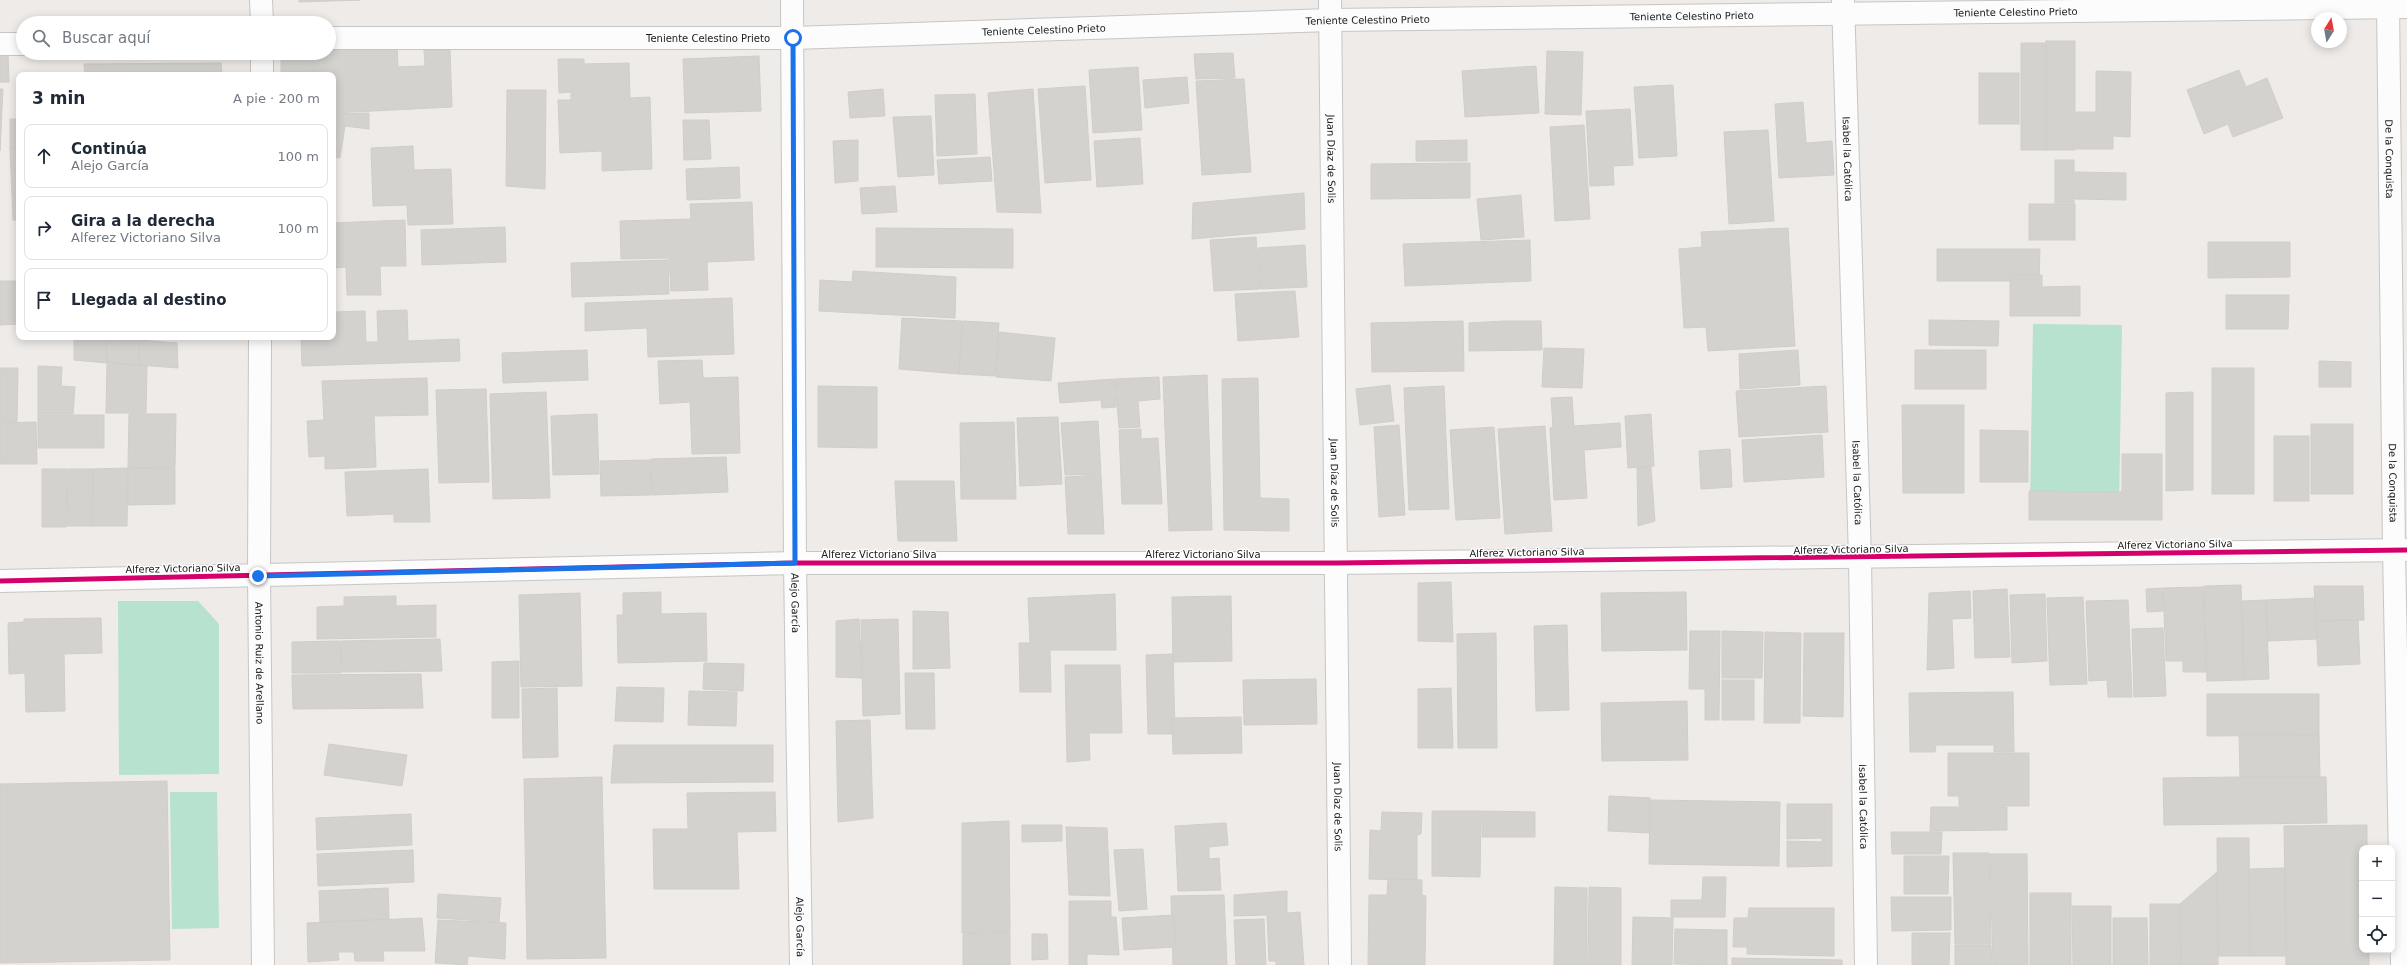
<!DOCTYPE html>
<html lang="es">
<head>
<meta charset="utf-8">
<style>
  body { margin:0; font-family:"DejaVu Sans",sans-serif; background:#f6f6f7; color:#1f2937 }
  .controls { position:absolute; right:12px; bottom:12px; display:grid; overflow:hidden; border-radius:8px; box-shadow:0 2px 10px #0003 }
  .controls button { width:36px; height:36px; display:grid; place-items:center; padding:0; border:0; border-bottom:1px solid #e0e1e3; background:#fff; color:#1f2937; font:20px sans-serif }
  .compass { position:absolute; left:2311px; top:12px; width:36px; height:36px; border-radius:50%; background:#fff; box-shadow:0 2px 10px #0003; rotate:11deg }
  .stop { position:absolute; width:12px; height:12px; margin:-9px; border:3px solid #1a73e8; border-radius:50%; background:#fff }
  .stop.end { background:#1a73e8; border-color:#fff; box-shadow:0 1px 4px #0008 }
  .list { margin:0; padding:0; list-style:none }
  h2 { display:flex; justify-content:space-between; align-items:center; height:52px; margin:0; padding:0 16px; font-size:17px }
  h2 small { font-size:13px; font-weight:400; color:#747a83 }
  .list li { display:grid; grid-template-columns:26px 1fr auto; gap:12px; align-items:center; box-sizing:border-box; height:64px; margin:0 8px 8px; padding:0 8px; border:1px solid #e0e1e3; border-radius:8px }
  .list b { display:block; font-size:15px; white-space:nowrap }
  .list p { margin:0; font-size:13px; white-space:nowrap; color:#747a83 }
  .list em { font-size:13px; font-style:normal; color:#747a83 }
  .icon { flex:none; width:22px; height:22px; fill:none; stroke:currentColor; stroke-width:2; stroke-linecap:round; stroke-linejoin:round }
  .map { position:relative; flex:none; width:2407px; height:965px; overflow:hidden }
  .search { position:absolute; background:#fff; box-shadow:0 2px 10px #0003; left:16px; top:16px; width:320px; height:44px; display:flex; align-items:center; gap:10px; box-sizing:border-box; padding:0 14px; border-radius:22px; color:#747a83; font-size:15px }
  .panel { position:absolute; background:#fff; box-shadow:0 2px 10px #0003; left:16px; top:72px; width:320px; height:268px; border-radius:8px }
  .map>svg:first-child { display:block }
</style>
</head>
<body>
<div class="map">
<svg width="2407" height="965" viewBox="0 0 2407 965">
  <rect width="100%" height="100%" fill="#eeebe8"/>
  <g fill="#b6e2cf">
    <path d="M2033 324 2122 325 2119 507 2030 506Z"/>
    <path d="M118 601H198L219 624V774L119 775Z"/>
    <path d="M170 792H217L219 928 172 929Z"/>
  </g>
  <g fill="#d4d2cf" stroke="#d1cdca">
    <path d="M299 0H360L299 2Z"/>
    <rect x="2046" y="41" width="29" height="109"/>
    <rect x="2021" y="43" width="25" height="107"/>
    <path d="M397 44 398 67 425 66 424 50H450L452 107 333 113V75H281V53H329V46Z"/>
    <path d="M1547 51 1583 52 1581 115 1545 114Z"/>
    <path d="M0 53H8L9 82H0Z"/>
    <path d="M1233 53 1235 78 1196 79 1194 54Z"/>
    <path d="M759 56 761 111 685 113 683 59Z"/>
    <path d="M558 59H584V64L629 63 630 98 650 97 652 169 602 171V151L560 153 558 100H571V92L559 93Z"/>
    <path d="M221 63 222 75H85L84 64Z"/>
    <path d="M1536 66 1539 113 1465 117 1462 71Z"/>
    <path d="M1138 67 1142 130 1093 133 1089 70Z"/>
    <path d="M2239 70 2246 87 2267 78 2283 118 2233 137 2228 124 2204 134 2187 90Z"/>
    <path d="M2096 71 2131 72 2130 137 2113 136V149H2076V112H2096Z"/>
    <rect x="1979" y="73" width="40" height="51"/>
    <path d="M1187 77 1189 103 1145 108 1143 80Z"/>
    <path d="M1244 79 1251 172 1202 175 1196 81Z"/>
    <path d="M1673 85 1677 156 1639 158 1634 87Z"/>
    <path d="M1085 86 1091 180 1045 183 1038 89Z"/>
    <path d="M0 89H3L0 151Z"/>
    <path d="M883 89 885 116 850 118 848 92Z"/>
    <path d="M1033 89 1041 213 997 212 988 93Z"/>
    <path d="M507 90H546L545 189 506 186Z"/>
    <path d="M975 94 977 154 937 156 935 95Z"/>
    <path d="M1803 102 1806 143 1832 141 1834 175 1779 178 1775 104Z"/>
    <path d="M1630 109 1633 165 1613 166 1614 185 1590 186 1586 111Z"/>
    <path d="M369 113V129L345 126 340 158 333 157V114Z"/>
    <path d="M931 116 934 175 898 177 893 117Z"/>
    <rect x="10" y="119" width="9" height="29"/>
    <path d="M683 120H709L711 159 684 160Z"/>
    <path d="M1584 125 1590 219 1555 221 1550 127Z"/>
    <path d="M1768 130 1774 221 1729 224 1724 132Z"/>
    <path d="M1140 138 1143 184 1097 187 1094 141Z"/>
    <path d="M858 140V181L835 183 833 141Z"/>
    <path d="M1467 140V161H1416V141Z"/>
    <path d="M413 146 414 170 451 169 453 224 408 225 407 205 373 206 371 148Z"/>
    <path d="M10 148H19V220H13Z"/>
    <path d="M990 157 992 181 939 184 937 160Z"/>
    <rect x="2055" y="160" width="19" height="43"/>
    <path d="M1470 163V198L1371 199V164Z"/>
    <path d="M739 167 740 198 687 200 686 169Z"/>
    <path d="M2075 172 2126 173V200L2075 199Z"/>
    <path d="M895 186 897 212 862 214 860 188Z"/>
    <path d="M1304 193 1305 229 1192 239 1193 203Z"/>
    <path d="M1521 195 1524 237 1481 240 1477 199Z"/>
    <path d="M752 202 754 260 707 262 708 290 671 291 669 258 621 259 620 221 691 219 690 204Z"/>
    <rect x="2029" y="204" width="46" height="36"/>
    <path d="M405 220 406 266H380L381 295H347L346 267 333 268V223Z"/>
    <path d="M505 227 506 262 422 265 421 230Z"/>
    <path d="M876 228 1013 229V268L876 267Z"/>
    <path d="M1788 228 1795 346 1708 351 1706 327 1684 328 1679 249 1702 247 1701 232Z"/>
    <path d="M1256 237 1260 289 1214 291 1210 240Z"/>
    <path d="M1530 240 1531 281 1405 286 1403 244Z"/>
    <path d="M2208 242H2290V277L2208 278Z"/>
    <path d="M1305 245 1307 287 1261 289 1258 248Z"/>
    <path d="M1937 249H2040L2039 281H1937Z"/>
    <path d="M668 260 669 294 572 297 571 263Z"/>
    <path d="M853 271 956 277 955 318 819 311 820 280 852 282Z"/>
    <path d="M2010 275H2042V287L2080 286V316H2010Z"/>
    <path d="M0 281H19V324L0 325Z"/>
    <path d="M1295 291 1299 337 1238 341 1235 294Z"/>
    <path d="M2226 295H2289L2288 329H2226Z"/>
    <path d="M732 298 734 354 648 357 647 328 585 331V303Z"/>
    <path d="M407 310 408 341 459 339 460 361 302 366 301 337H333V312L365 311 366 342H378L377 311Z"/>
    <path d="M902 318 962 321 959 374 899 369Z"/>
    <path d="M1929 320 1999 321 1998 346 1929 345Z"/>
    <path d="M963 321 999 323 995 376 959 374Z"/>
    <path d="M1463 321 1464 371 1372 372 1371 323Z"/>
    <path d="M1504 321H1541L1542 350 1469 351V323Z"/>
    <path d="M999 332 1055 338 1051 381 996 377Z"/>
    <path d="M74 337 106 338 107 363 74 360Z"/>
    <path d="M106 338 139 341V365L107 362Z"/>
    <path d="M139 340 177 343 178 368 139 365Z"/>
    <path d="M1544 348 1584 349 1582 388 1542 387Z"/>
    <path d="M587 350 588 380 503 383 502 353Z"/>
    <path d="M1798 350 1800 385 1740 389 1739 354Z"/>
    <rect x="1915" y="350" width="71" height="39"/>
    <path d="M702 360 703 378 738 377 740 453 692 454 690 402 660 404 658 361Z"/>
    <path d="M2319 361 2351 362V387H2319Z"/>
    <path d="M107 363 147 366 146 413H106Z"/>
    <path d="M38 366 62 367 61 386 75 387 73 414H38Z"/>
    <path d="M0 368H18L17 422H0Z"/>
    <rect x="2212" y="368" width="42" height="126"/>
    <path d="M1207 375 1212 530 1169 531 1163 377Z"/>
    <path d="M1159 377 1160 399 1138 401 1140 427 1119 428 1115 379Z"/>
    <path d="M427 378 428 415 374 416 376 467 325 469V456L309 457 307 421 324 420 322 381Z"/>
    <path d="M1258 378 1260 498 1289 499V531L1224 530 1222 379Z"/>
    <path d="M1114 379 1116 407 1102 408 1101 400 1060 403 1058 383Z"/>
    <path d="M1390 385 1394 421 1360 425 1356 389Z"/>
    <path d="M818 386 877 387V448L818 447Z"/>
    <path d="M1444 386 1449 509 1409 510 1404 388Z"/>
    <path d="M1826 386 1828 432 1739 437 1736 391Z"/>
    <path d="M486 389 489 482 439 483 436 390Z"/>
    <path d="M546 392 550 498 493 499 490 394Z"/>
    <path d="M2193 392V490L2166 491V393Z"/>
    <path d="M1572 397 1574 426 1620 423 1621 447 1584 450 1587 498 1554 500 1550 428 1553 427 1551 398Z"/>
    <path d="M1902 405H1964V493H1903Z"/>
    <path d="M129 414H176L175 467 128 468Z"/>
    <path d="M597 414 599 474 553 475 551 416Z"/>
    <path d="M1651 414 1654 466 1628 468 1625 416Z"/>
    <rect x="38" y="415" width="66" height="33"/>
    <path d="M1058 417 1062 484 1020 486 1017 418Z"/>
    <path d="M1098 421 1101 474 1065 475 1061 423Z"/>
    <path d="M36 422 37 464H0V423Z"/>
    <path d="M1014 422 1016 499H961L960 423Z"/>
    <rect x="2311" y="424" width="42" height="70"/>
    <path d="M1399 425 1405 515 1379 517 1374 427Z"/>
    <path d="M1545 426 1552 531 1505 534 1498 429Z"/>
    <path d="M1494 427 1500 518 1456 520 1450 430Z"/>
    <path d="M1141 429V439L1158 438 1162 504H1122L1119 430Z"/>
    <path d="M1980 430 2028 431V482H1980Z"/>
    <path d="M1822 435 1824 477 1744 482 1742 440Z"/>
    <rect x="2274" y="436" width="35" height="65"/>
    <path d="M1730 449 1732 487 1701 489 1699 451Z"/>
    <path d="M2122 454H2162V520H2029V491L2122 492Z"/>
    <path d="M726 457 728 492 652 495 651 459Z"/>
    <path d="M650 460 651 495 601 496 600 461Z"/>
    <path d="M1651 467 1655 521 1638 526 1637 468Z"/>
    <path d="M128 468 127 526H92L93 469Z"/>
    <path d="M128 468H175V504L128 505Z"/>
    <path d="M42 469H67L66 527H42Z"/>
    <path d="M68 469H93L92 526H67Z"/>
    <path d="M428 469 430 522H394V514L347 516 345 472Z"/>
    <path d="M1101 475 1104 534H1068L1065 477Z"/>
    <path d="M895 481H954L957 541H898Z"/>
    <path d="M1451 582 1453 642 1418 641V583Z"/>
    <path d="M2241 585 2244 680 2207 681 2204 586Z"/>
    <path d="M2314 586H2363L2364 620 2316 621Z"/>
    <path d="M2203 587 2206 672H2183V661H2166L2163 588Z"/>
    <path d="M2162 588 2163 611 2147 612 2146 589Z"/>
    <path d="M2007 589 2010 657 1975 658 1973 591Z"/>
    <path d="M1970 591 1971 618 1952 619 1954 668 1927 670 1929 593Z"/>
    <path d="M661 592V614L706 613 707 661 618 663 617 615H623V593Z"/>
    <path d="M1686 592 1687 650 1602 651 1601 593Z"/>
    <path d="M580 593 582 686 521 687 519 595Z"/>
    <path d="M1115 594 1116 650H1050L1051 692H1020L1019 643H1030L1028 598Z"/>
    <path d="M2045 594 2047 661 2012 663 2010 595Z"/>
    <path d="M396 596V606L436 605V637L317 639V607L344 606V597Z"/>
    <path d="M1231 596 1232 661 1173 662 1172 597Z"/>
    <path d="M2083 597 2087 684 2050 685 2047 598Z"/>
    <path d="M2315 598 2317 639 2267 641 2266 600Z"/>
    <path d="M2128 600 2132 697H2108L2107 680 2089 681 2086 601Z"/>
    <path d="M2266 600 2269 679 2244 680 2242 601Z"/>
    <path d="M913 611 948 612 950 668 913 669Z"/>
    <path d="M101 618 102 653 64 654 65 711 26 712 25 673 9 674 8 623 24 622V619Z"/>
    <path d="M859 619 862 678 836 677V621Z"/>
    <path d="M898 619 900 714 863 716 861 620Z"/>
    <path d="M2358 620 2360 664 2318 666 2316 621Z"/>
    <path d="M1567 625 1569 710 1536 711 1534 626Z"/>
    <path d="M2163 628 2166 696 2134 697 2132 629Z"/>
    <path d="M1690 631H1720L1719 720H1705V689H1689Z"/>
    <path d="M1722 631 1763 632 1762 678H1722Z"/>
    <path d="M1765 632 1801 633 1800 723H1764Z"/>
    <path d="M1496 633 1497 748H1458L1457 634Z"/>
    <path d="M1804 633H1844L1843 717 1803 716Z"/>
    <path d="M440 639 442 671 342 672 341 641Z"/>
    <path d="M340 641 341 673H292V642Z"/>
    <path d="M1173 654 1175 734H1148L1146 655Z"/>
    <path d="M519 661V718H492V662Z"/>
    <path d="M704 663 744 664 743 691 703 689Z"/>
    <path d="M1065 665H1120L1122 733H1089L1090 760 1067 762Z"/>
    <path d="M905 673H934L935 729H906Z"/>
    <path d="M421 674 423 708 293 709 292 675Z"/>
    <path d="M1316 679 1317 724 1244 725 1243 680Z"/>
    <rect x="1722" y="680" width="32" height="40"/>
    <path d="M617 687 664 688 663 722 615 721Z"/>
    <path d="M557 688 558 757 523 758 522 689Z"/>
    <path d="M1451 688 1453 748H1418V689Z"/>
    <path d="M689 691 737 692 736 726 688 725Z"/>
    <path d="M2013 692 2014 752H1994V745H1936L1935 752H1910L1909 693Z"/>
    <path d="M2207 694H2319V735L2207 736Z"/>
    <path d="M1687 701 1688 760 1602 761 1601 703Z"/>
    <path d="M1241 717 1242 753 1173 754 1172 718Z"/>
    <path d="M870 720 873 818 838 822 836 721Z"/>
    <path d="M2239 735H2319L2320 777H2240Z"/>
    <path d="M329 744 407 755 402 786 324 775Z"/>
    <path d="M614 745H773V782L611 783Z"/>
    <path d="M1948 753H2029V806H1959V796H1948Z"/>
    <path d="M602 777 606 958 527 959 524 779Z"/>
    <path d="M2240 777H2326L2327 823 2164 825 2163 778Z"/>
    <path d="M167 781 170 960 0 963V784Z"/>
    <path d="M775 792 776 831 737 832 739 889H654L653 829H688L687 793Z"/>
    <path d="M1609 796 1650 798V833L1608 831Z"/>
    <path d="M1650 800 1780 802 1779 866 1649 864Z"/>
    <path d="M1787 804H1832V866L1787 867V841L1822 842V838L1787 839Z"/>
    <path d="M1931 807H2007V830L1930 831Z"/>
    <path d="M1432 811H1481L1480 877 1432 876Z"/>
    <path d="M1482 811 1535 812V837H1482Z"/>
    <path d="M1382 812 1422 813 1421 834 1417 835V880L1369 879 1370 830 1381 831Z"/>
    <path d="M411 814 412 845 317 850 316 818Z"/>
    <path d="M1009 821 1010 931 962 933V823Z"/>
    <path d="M1226 823 1228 845 1209 847V859L1219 858 1221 890 1178 891 1175 826Z"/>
    <path d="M1022 825H1062V841L1022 842Z"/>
    <path d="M2367 825V848H2362V950H2369V965H2286L2284 826Z"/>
    <path d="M1066 827 1107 828 1110 896 1069 895Z"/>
    <path d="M1891 832H1942L1941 854H1892Z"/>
    <path d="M2217 838H2249L2250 956H2218Z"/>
    <path d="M1143 849 1147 909 1119 911 1114 850Z"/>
    <path d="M413 850 414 882 318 886 317 854Z"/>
    <path d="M1953 853H1989L1991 944H1955Z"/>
    <path d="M1990 854H2027L2028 965H1993Z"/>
    <path d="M1904 856H1949L1948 894H1904Z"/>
    <path d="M2285 868 2286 956H2250L2249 869Z"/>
    <path d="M2217 872 2218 965H2181L2180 904Z"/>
    <path d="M1703 877H1726L1725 917H1671V900H1702Z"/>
    <path d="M1388 879 1422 880V895L1426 896 1425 965H1368L1369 895H1387Z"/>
    <path d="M1555 887 1587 888V965H1554Z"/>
    <path d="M1589 887 1621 888V965H1588Z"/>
    <path d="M388 888 389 919 320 922 319 891Z"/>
    <path d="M1287 891V913L1300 912 1304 965H1276V961H1269L1267 915 1234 916V895Z"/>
    <rect x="2030" y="893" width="41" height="72"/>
    <path d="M438 894 501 898 499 922 437 918Z"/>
    <path d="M1224 895 1227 965H1173L1171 896Z"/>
    <path d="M1891 897H1951V930L1892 931Z"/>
    <path d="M1069 901H1111V917H1116L1119 955 1087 954V965H1069Z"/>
    <path d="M2150 904H2180L2181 965H2150Z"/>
    <path d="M2072 906H2111V965H2073Z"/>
    <path d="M1749 908H1834V956L1747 954V947H1733L1734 918H1748Z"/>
    <path d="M1174 915 1175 947 1124 950 1122 918Z"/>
    <path d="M1633 917 1673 918 1672 965H1632Z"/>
    <path d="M422 918 425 951H383L384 961H355L354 952H338L339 960 308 962 307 923Z"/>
    <path d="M2113 918H2147L2148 965H2113Z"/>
    <path d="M1264 919 1266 965H1236L1234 920Z"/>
    <path d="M438 920 506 923 505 959 468 956 467 965 435 963Z"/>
    <path d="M1675 929 1727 930V965L1674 964Z"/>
    <path d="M1010 932V965H963V934Z"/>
    <path d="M1912 933H1950L1949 965H1912Z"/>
    <path d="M1032 934H1047L1048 959 1032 960Z"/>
    <path d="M1955 945H1991L1992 965H1955Z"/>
    <path d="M1732 958 1842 960V965H1732Z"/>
  </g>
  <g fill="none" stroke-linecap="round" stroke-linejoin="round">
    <g stroke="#c7c6c4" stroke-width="24">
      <g id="minor">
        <path d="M261 0 262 23"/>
        <path id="s1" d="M792 0 795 563 801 965"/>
        <path id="s2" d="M1330 0 1340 965"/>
        <path id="s3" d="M1843 0 1860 558 1866 965"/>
        <path id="s4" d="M2388 0 2394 550 2402 965"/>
        <path id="s5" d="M329 38H793L1330 20 2407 7"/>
        <path d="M0 44H23"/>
        <path d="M262 75V53"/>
        <path id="s6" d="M260 337 259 576 263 965"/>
        <path d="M0 581 795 563H1336L2407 550"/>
      </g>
    </g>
    <use href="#minor" stroke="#fcfcfc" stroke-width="22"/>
    <g stroke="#fff" stroke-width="8">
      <path id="cycleway" d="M0 581 795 563H1336L2407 550"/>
    </g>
    <use href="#cycleway" stroke="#d6006c" stroke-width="5"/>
  </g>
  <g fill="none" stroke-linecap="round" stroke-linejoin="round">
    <path stroke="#1a73e8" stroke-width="5" d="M258 576 795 563 793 38"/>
  </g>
  <g text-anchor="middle" stroke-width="3" stroke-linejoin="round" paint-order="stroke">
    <g font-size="10" fill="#202020" stroke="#fff">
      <text dy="4" stroke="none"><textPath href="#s5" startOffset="1687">Teniente Celestino Prieto</textPath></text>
      <text dy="4" stroke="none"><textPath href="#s5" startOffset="1363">Teniente Celestino Prieto</textPath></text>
      <text dy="4" stroke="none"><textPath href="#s5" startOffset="1039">Teniente Celestino Prieto</textPath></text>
      <text dy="4" stroke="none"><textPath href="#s5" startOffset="715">Teniente Celestino Prieto</textPath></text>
      <text dy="4" stroke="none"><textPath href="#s5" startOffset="379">Teniente Celestino Prieto</textPath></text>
      <text dy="4" stroke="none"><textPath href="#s2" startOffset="159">Juan Díaz de Solis</textPath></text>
      <text dy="4" stroke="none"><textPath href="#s3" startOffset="159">Isabel la Católica</textPath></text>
      <text dy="4" stroke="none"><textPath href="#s4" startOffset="159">De la Conquista</textPath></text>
      <text dy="4" stroke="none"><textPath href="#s2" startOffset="483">Juan Díaz de Solis</textPath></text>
      <text dy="4" stroke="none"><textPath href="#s3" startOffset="483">Isabel la Católica</textPath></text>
      <text dy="4" stroke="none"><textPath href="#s4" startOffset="483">De la Conquista</textPath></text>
      <text transform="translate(2175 544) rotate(-1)" y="4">Alferez Victoriano Silva</text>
      <text transform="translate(1851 549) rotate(-1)" y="4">Alferez Victoriano Silva</text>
      <text transform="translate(1527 552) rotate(-1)" y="4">Alferez Victoriano Silva</text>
      <text x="879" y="558">Alferez Victoriano Silva</text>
      <text x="1203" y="558">Alferez Victoriano Silva</text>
      <text transform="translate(183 568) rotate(-1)" y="4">Alferez Victoriano Silva</text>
      <text dy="4" stroke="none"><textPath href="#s1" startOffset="603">Alejo García</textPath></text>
      <text dy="4" stroke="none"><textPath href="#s6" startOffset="326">Antonio Ruiz de Arellano</textPath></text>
      <text dy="4" stroke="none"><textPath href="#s2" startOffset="807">Juan Díaz de Solis</textPath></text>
      <text dy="4" stroke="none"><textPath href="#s3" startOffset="807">Isabel la Católica</textPath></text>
      <text dy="4" stroke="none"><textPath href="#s1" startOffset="927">Alejo García</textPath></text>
    </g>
  </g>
</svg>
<div class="controls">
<button>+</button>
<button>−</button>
<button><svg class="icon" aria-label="locate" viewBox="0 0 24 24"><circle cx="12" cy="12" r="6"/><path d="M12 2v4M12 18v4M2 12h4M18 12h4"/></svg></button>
</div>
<svg class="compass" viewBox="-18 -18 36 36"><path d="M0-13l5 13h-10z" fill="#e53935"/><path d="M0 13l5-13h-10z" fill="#747a83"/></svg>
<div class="stop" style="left:793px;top:38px"></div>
<div class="stop end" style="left:258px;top:576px"></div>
<div class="search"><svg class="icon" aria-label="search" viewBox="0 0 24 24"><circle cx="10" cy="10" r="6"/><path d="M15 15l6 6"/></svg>Buscar aquí</div>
<section class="panel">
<h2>3 min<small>A pie · 200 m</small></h2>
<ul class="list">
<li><svg class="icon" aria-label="ahead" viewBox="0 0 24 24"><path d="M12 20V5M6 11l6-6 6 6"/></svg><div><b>Continúa</b><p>Alejo García</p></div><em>100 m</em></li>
<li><svg class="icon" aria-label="right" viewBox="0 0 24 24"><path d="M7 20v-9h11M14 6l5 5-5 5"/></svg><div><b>Gira a la derecha</b><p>Alferez Victoriano Silva</p></div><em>100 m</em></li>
<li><svg class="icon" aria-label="arrive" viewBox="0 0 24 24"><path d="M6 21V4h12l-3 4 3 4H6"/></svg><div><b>Llegada al destino</b></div></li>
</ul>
</section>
</div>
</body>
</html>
